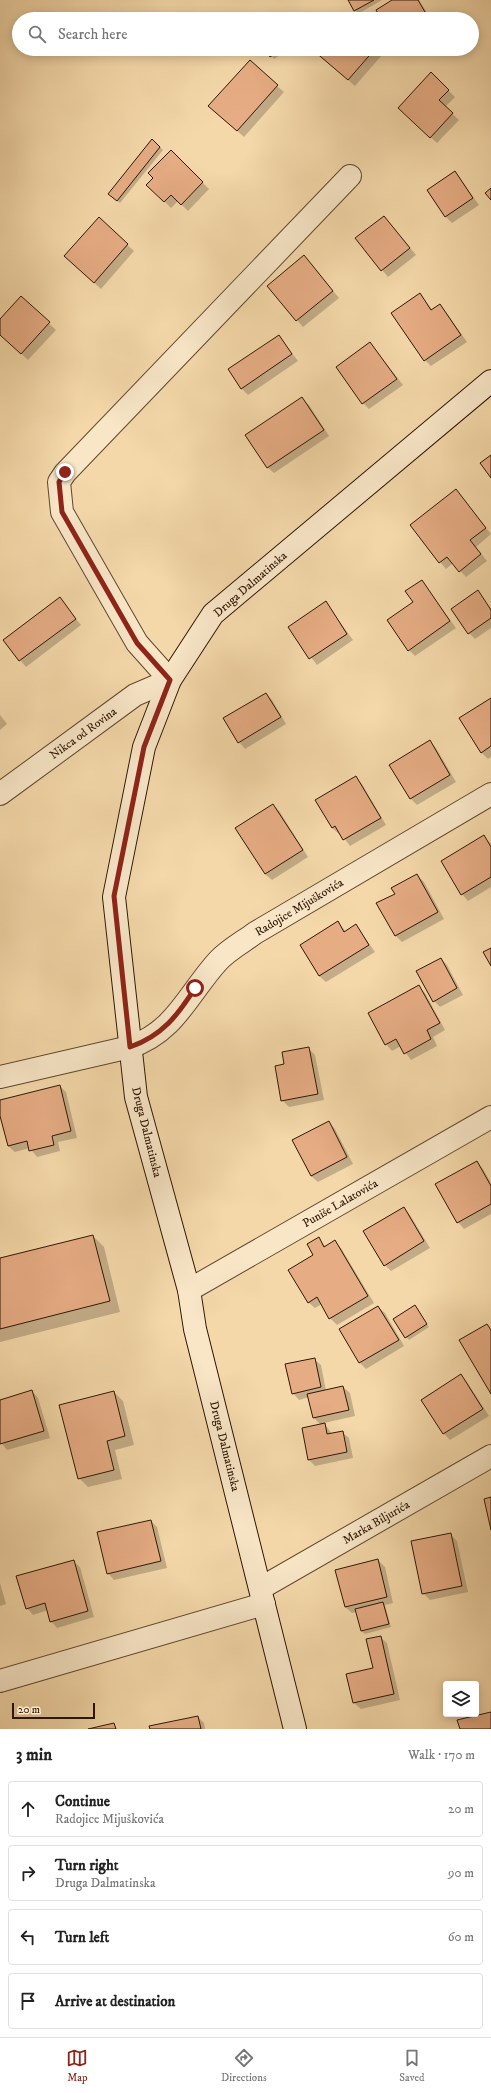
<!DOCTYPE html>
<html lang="en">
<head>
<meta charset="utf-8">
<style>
  body { margin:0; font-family:"IM FELL DW Pica",serif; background:#f2f2f2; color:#222 }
  .controls { position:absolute; right:12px; bottom:12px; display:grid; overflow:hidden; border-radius:4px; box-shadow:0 2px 10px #0003 }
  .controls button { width:36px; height:36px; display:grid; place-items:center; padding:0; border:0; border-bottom:1px solid #e0e0e0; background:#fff; color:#222; font:20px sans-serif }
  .scale { position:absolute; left:12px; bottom:10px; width:83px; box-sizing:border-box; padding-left:4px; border:2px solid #2f1705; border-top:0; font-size:11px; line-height:14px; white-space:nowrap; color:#2f1705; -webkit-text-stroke:3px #f8e6c7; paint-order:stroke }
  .stop { position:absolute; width:12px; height:12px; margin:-9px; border:3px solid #8f2418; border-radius:50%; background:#fff }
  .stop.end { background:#8f2418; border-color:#fff; box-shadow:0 1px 4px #0008 }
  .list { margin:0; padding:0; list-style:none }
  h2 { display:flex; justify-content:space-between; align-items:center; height:52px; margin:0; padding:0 16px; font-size:17px }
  h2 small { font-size:13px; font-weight:400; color:#767676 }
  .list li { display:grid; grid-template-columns:26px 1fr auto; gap:12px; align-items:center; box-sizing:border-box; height:56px; margin:0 8px 8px; padding:0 8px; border:1px solid #e0e0e0; border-radius:4px }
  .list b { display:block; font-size:15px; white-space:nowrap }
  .list p { margin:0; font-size:13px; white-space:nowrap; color:#767676 }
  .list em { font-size:13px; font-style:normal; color:#767676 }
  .icon { flex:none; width:22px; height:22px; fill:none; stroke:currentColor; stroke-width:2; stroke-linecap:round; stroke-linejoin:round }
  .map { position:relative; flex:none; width:491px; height:1729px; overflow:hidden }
  .search { position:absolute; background:#fff; box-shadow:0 2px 10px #0003; left:12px; right:12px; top:12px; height:44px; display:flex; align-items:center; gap:10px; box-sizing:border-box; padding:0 14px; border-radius:22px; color:#767676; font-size:15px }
  .sheet { height:308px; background:#fff }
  nav { display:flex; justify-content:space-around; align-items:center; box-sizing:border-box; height:56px; border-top:1px solid #e0e0e0; background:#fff; font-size:11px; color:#767676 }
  nav a { display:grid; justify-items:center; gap:2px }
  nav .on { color:#8f2418 }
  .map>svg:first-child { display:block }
</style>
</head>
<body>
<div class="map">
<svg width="491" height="1729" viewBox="0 0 491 1729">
  <rect width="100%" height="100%" fill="#f4d8a9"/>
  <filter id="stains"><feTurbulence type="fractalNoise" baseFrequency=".005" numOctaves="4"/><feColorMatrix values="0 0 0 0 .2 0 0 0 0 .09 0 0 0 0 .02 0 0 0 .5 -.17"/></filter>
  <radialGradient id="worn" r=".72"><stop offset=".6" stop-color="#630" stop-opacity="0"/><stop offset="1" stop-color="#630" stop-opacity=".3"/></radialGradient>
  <g fill="#0003">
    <path d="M349 0H382L358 14Z"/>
    <path d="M394 0H419L431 19H383Z"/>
    <path d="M266 49H290L274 59Z"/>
    <path d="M318 49H376L382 55 355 86 322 58Z"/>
    <path d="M401 49H418L407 56Z"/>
    <path d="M431 74 455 97 445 107 459 120 437 143 406 114Z"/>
    <path d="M277 86 284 92 244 137 216 112Z"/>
    <path d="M160 147 163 150 120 203 112 197Z"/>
    <path d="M171 151 209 189 188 211 178 201 171 208 148 185 154 178Z"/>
    <path d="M455 172 479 205 452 223 445 216Z"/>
    <path d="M384 217 416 255 388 277 357 239Z"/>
    <path d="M99 219 134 251 101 289 72 263Z"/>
    <path d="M310 263 339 298 303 327 268 286Z"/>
    <path d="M420 294 433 311 440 306 446 312 467 342 431 366 425 360Z"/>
    <path d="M21 297 56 330 28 360 0 334V320Z"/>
    <path d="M279 336 298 361 248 395 241 388Z"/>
    <path d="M370 343 403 385 369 409 363 403Z"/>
    <path d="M302 399 309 405 329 436 274 473 267 467Z"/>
    <path d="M456 491 491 534 476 547 487 561 466 577 453 563 446 569 440 562Z"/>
    <path d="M422 581 456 628 415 656 409 650 414 602Z"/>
    <path d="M477 592 491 609V628L475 639 469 633Z"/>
    <path d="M60 599 81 625 26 667 20 660Z"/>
    <path d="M326 603 353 640 317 665 289 628Z"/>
    <path d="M266 694 272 700 286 724 245 749 239 742 225 719Z"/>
    <path d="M491 699V757L488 759 481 752Z"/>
    <path d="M0 715 7 724 0 730Z"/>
    <path d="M430 741 436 748 456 782 417 805 411 799Z"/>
    <path d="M356 778 362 784 386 825 350 846 340 833 339 834 332 828 316 801Z"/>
    <path d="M273 805 280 812 308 857 272 880 265 874Z"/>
    <path d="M484 837 491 844V887L468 901 462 894Z"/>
    <path d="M417 875 424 882 444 919 402 942 396 936 378 904 396 894Z"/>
    <path d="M338 922 346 932 356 925 375 952 326 982 319 976Z"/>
    <path d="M441 959 447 965 463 995 440 1007 434 1001Z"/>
    <path d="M419 987 425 993 445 1030 433 1037 437 1046 411 1060 401 1046 392 1051 386 1044Z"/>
    <path d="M309 1049 315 1055 324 1100 289 1107 282 1100 285 1065Z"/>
    <path d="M60 1086 66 1092 77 1138 58 1142 60 1151 37 1157 30 1148 15 1152 8 1146 0 1112V1101Z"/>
    <path d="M329 1122 335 1129 353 1164 318 1182 311 1176Z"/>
    <path d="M477 1162 483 1169 491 1183V1214L464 1229 458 1222Z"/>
    <path d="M404 1208 410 1215 430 1248 391 1271 385 1265Z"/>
    <path d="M93 1236 104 1247 120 1312 0 1342V1259Z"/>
    <path d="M319 1239 326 1247 335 1242 341 1248 374 1303 337 1325 330 1318 322 1304 315 1308 308 1302Z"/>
    <path d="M415 1306 429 1327 409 1340 406 1337Z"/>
    <path d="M378 1307 385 1313 404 1346 366 1369 360 1363 340 1329Z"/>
    <path d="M314 1359 321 1365 326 1391 343 1387 350 1393 355 1416 324 1423 332 1434 342 1432 349 1438 353 1458 315 1466 309 1460 321 1425 314 1418 309 1397 299 1400 293 1393Z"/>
    <path d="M461 1376 467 1382 489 1416 450 1440 444 1434 423 1400Z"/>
    <path d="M32 1391 38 1398 50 1438 7 1450 0 1441V1401Z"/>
    <path d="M114 1392 123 1401 134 1445 115 1450 122 1479 88 1487 79 1478Z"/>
    <path d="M151 1521 157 1527 167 1568 114 1580 108 1573Z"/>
    <path d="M450 1534 457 1541 468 1592 430 1600 423 1593Z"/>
    <path d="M378 1560 385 1567 393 1603 385 1605 391 1627 365 1634 361 1631 356 1612 352 1613 345 1607Z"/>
    <path d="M73 1561 80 1567 94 1617 57 1628 51 1621 48 1610 33 1615 27 1608Z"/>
    <path d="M0 1583 6 1604 0 1606Z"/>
    <path d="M380 1637 387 1643 400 1700 361 1709 354 1703 374 1668Z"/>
    <path d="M198 1717 204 1723 205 1729H151Z"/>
  </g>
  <g fill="#e6ac84" stroke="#2f1705">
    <path d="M348 0H374L354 11Z"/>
    <path d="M392 0H418L429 19H381L376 10Z"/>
    <path d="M265 49H282L270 57Z"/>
    <path d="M316 49H375L348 80 314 51Z"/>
    <path d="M250 60 278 85 237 131 208 106Z"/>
    <path d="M431 72 449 90 439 100 453 113 430 138 398 108Z"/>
    <path d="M152 139 160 147 117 201 108 194Z"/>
    <path d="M171 150 203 182 181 205 171 195 164 202 146 185 153 178 148 173Z"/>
    <path d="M455 171 473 198 445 217 427 190Z"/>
    <path d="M491 188V200L485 193Z"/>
    <path d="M384 216 410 248 381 271 355 238Z"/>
    <path d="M99 217 128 244 94 283 64 256Z"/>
    <path d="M304 255 333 291 296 321 267 286Z"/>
    <path d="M420 293 431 310 440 304 461 335 424 361 391 313Z"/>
    <path d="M21 296 50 322 21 354 0 335V319Z"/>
    <path d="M279 335 292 354 241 389 228 369Z"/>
    <path d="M370 342 397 379 362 404 336 367Z"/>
    <path d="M302 397 324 430 267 468 245 435Z"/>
    <path d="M491 455V478L480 463Z"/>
    <path d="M456 489 486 528 470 540 481 554 459 572 447 557 439 563 410 525Z"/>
    <path d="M422 580 450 621 408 651 387 620 413 602 405 591Z"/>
    <path d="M478 590 491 610V618L468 634 451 609Z"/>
    <path d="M60 597 76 619 19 661 3 640Z"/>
    <path d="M326 601 347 634 309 659 288 627Z"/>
    <path d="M266 693 281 717 238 743 223 718Z"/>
    <path d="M491 698V746L481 753 459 718Z"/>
    <path d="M430 740 450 775 410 799 389 765Z"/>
    <path d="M356 776 381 818 343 840 335 826 332 828 315 800Z"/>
    <path d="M273 804 303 850 265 874 235 828Z"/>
    <path d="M484 835 491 847V877L461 895 441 861Z"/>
    <path d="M417 874 438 912 395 936 376 903 395 894 391 888Z"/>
    <path d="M338 921 344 932 356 924 369 945 319 976 300 945Z"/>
    <path d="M491 948V966L483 952Z"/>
    <path d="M441 958 457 988 433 1002 416 971Z"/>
    <path d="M419 985 440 1023 427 1030 431 1039 404 1054 396 1039 385 1045 368 1013Z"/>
    <path d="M309 1047 318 1094 281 1101 275 1066 284 1064 282 1052Z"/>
    <path d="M60 1085 71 1131 52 1136 54 1145 29 1151 27 1141 8 1146 0 1116V1100Z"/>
    <path d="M329 1121 347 1157 311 1176 292 1140Z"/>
    <path d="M477 1161 491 1186V1204L457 1223 435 1184Z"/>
    <path d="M404 1207 424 1241 384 1266 363 1231Z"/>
    <path d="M93 1235 110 1301 0 1329V1258Z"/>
    <path d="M319 1237 324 1247 335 1240 368 1296 329 1319 317 1297 308 1303 288 1270 313 1255 307 1244Z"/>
    <path d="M415 1305 427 1324 405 1338 393 1319Z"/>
    <path d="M378 1306 399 1340 359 1363 339 1329Z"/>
    <path d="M487 1324 491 1330V1394L459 1340Z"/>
    <path d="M315 1358 321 1387 292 1394 285 1364Z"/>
    <path d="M461 1374 483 1409 443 1434 421 1400Z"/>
    <path d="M343 1386 349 1410 313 1418 307 1394Z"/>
    <path d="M32 1390 44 1431 0 1444V1400Z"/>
    <path d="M114 1391 125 1436 107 1441 114 1470 78 1479 59 1405Z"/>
    <path d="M325 1423 327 1434 343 1431 347 1452 308 1460 302 1428Z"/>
    <path d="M491 1497V1530L484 1499Z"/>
    <path d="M151 1520 161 1561 107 1574 97 1532Z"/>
    <path d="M451 1533 462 1586 422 1594 411 1541Z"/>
    <path d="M378 1559 387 1597 345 1607 335 1570Z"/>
    <path d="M74 1560 88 1611 50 1622 45 1603 26 1609 16 1576Z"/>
    <path d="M383 1602 389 1624 361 1631 355 1609Z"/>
    <path d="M381 1636 394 1694 353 1703 346 1674 373 1668 366 1639Z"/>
    <path d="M491 1712V1729H460L457 1720Z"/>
    <path d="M198 1716 201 1729H150L149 1726Z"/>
    <path d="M114 1723 116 1729H88Z"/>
  </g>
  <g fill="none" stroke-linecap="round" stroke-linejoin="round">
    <g stroke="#60472e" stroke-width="24">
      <g id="street">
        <path d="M0 794 135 695 170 680 137 643 62 512 59 482 65 473 350 176"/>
        <path d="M0 1077 130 1047C175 1032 188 994 218 961 228 950 243 942 255 933L491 794"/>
        <path d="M189 1290 491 1117"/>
        <path d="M261 1588 491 1456"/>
        <path d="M0 1681 264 1604"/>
      </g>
    </g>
    <g stroke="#2f1705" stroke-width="24">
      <path id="secondary" d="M295 1729 195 1329 189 1290 136 1097 114 897 144 747 170 680 213 614 491 381"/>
    </g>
    <use href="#street" stroke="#f8e6c7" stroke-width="22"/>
    <use href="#secondary" stroke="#f8e6c7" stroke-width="22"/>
  </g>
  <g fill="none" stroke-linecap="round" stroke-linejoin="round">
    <path stroke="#8f2418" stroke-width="5" d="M65 472 59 482 62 512 137 643 170 680 144 747 114 896 130 1047C162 1036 178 1015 195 988"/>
  </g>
  <g text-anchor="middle" stroke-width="4" stroke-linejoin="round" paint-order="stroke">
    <g font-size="12" fill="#2f1705" stroke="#f8e6c7">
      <text transform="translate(250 584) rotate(-41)" y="4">Druga Dalmatinska</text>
      <text transform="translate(83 733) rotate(-36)" y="4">Nikca od Rovina</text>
      <text transform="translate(299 907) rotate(-31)" y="4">Radojice Mijuškovića</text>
      <text transform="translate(147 1132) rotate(76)" y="4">Druga Dalmatinska</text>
      <text transform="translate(340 1203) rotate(-30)" y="4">Puniše Lalatovića</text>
      <text transform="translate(225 1446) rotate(76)" y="4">Druga Dalmatinska</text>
      <text transform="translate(376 1522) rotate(-30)" y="4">Marka Biljurića</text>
    </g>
  </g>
  <rect width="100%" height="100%" filter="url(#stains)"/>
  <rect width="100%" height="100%" fill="url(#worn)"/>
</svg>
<div class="controls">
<button><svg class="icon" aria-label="layers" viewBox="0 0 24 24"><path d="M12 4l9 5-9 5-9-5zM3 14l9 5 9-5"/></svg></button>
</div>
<div class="scale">20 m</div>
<div class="stop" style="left:195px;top:988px"></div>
<div class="stop end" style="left:65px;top:472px"></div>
<div class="search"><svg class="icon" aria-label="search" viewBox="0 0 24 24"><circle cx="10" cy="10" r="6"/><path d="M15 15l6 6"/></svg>Search here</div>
</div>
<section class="sheet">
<h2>3 min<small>Walk · 170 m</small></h2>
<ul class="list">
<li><svg class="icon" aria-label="ahead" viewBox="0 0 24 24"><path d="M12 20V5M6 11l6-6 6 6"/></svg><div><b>Continue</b><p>Radojice Mijuškovića</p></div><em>20 m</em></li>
<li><svg class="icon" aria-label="right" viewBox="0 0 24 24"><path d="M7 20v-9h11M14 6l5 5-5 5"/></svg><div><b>Turn right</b><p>Druga Dalmatinska</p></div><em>90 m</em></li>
<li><svg class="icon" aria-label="left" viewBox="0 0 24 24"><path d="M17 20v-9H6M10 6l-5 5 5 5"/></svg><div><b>Turn left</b></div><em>60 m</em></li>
<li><svg class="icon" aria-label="arrive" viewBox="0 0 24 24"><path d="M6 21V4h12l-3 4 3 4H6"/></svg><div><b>Arrive at destination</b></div></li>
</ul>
</section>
<nav>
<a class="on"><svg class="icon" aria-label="map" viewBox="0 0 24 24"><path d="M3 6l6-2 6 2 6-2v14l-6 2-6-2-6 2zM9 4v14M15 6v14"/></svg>Map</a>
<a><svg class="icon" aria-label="directions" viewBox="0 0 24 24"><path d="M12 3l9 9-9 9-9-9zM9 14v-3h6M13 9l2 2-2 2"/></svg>Directions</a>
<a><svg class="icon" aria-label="saved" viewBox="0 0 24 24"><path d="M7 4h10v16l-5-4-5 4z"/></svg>Saved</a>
</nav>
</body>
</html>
